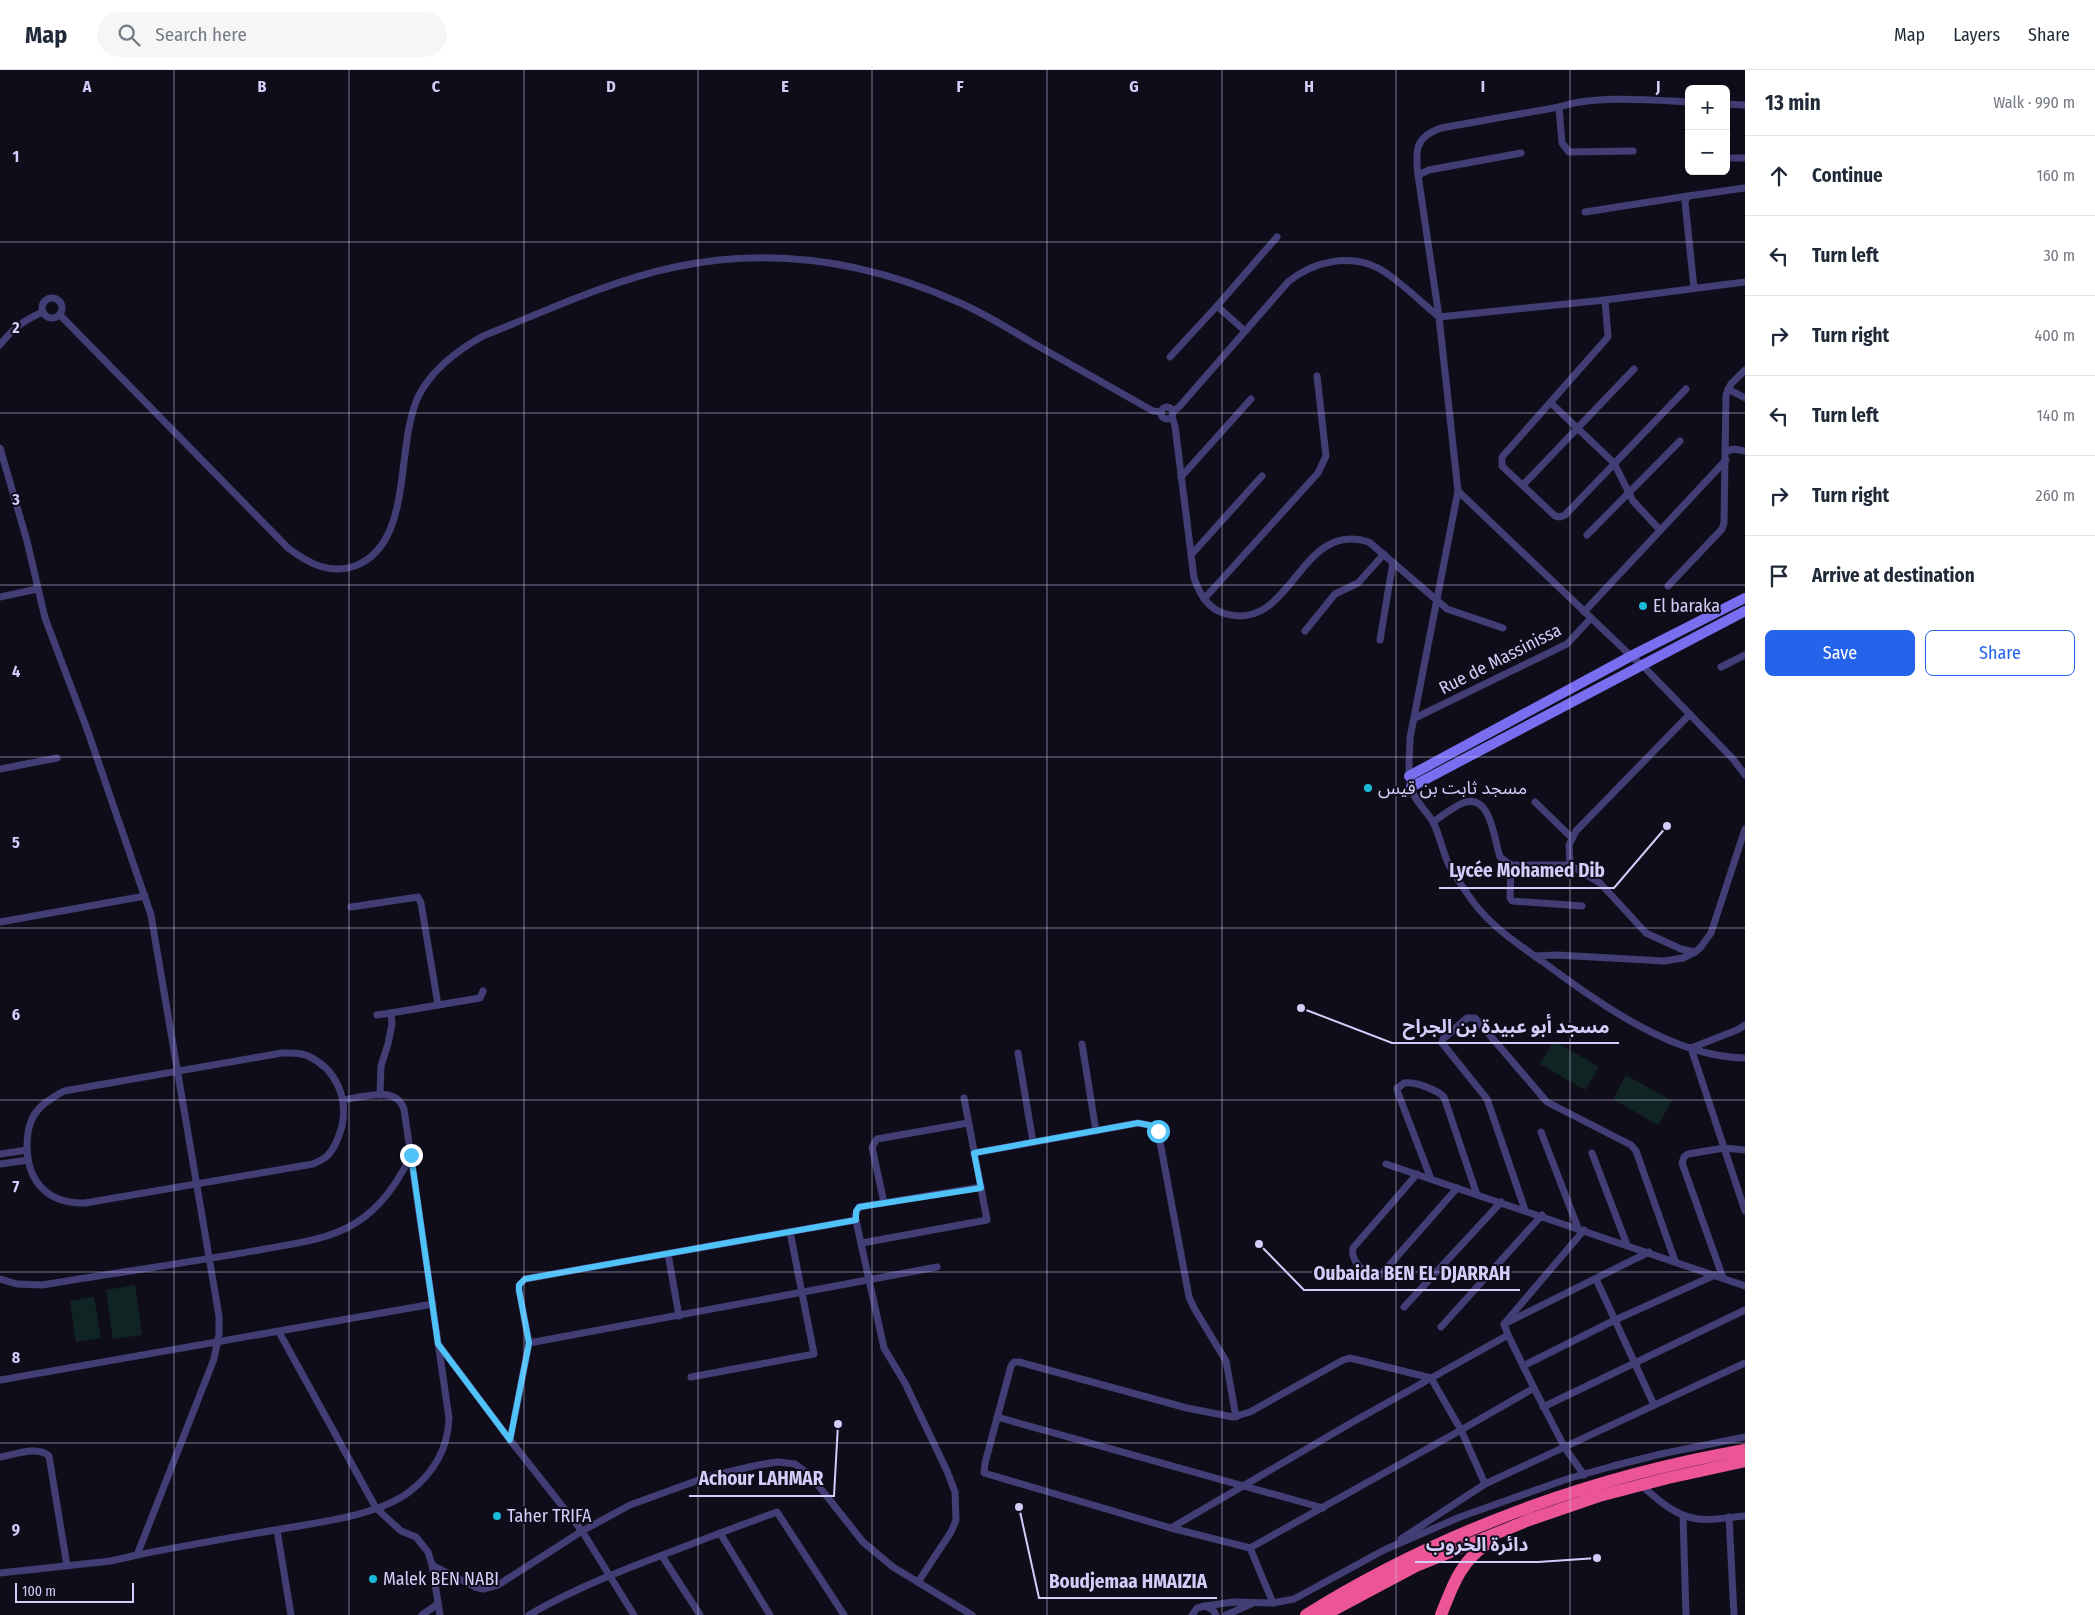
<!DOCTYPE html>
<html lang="en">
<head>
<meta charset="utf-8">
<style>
  body { margin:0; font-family:"Fira Sans Condensed","Noto Sans Arabic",sans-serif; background:#f6f6f7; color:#1f2937 }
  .controls { position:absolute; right:15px; top:15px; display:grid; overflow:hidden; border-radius:8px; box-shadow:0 2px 8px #0003 }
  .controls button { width:45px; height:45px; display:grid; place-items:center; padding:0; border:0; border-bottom:1px solid #e0e1e3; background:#fff; color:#1f2937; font:25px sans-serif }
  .scale { position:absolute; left:15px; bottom:12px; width:119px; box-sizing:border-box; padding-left:5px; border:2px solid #d4cdf9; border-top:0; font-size:14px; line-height:18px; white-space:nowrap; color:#d4cdf9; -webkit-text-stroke:4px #100d1b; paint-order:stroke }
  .stop { position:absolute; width:15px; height:15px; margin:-11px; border:4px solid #4fc3f7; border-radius:50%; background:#fff }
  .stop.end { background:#4fc3f7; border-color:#fff; box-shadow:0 1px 5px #0008 }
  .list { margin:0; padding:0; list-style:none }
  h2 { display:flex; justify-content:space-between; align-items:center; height:65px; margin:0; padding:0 20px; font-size:21px }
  h2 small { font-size:16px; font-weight:400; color:#747a83 }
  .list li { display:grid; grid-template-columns:32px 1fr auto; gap:15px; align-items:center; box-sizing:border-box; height:80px; padding:0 20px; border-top:1px solid #e0e1e3 }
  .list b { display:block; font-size:19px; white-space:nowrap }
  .list em { font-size:16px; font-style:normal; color:#747a83 }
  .actions { display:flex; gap:10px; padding:15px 20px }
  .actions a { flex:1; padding:11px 0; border:1px solid #2563eb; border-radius:8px; text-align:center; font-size:18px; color:#2563eb }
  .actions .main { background:#2563eb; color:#fff }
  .icon { flex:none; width:28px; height:28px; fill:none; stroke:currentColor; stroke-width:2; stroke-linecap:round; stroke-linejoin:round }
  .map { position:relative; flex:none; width:1745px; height:1545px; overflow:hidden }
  header { display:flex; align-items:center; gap:30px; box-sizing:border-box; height:70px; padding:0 25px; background:#fff; border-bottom:1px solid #e0e1e3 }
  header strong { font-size:24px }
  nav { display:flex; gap:28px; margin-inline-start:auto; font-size:18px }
  .search { width:350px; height:45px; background:#f6f6f7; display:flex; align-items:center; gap:12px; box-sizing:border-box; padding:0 18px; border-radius:28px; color:#747a83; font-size:19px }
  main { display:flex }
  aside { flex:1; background:#fff }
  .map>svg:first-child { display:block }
</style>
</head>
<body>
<header>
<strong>Map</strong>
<div class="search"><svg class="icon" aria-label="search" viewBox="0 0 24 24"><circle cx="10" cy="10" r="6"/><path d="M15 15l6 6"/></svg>Search here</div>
<nav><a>Map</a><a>Layers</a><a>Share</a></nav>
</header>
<main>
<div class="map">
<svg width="1745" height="1545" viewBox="0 0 1745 1545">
  <rect width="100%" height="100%" fill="#100d1b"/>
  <g fill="#112424">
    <path d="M1554 971 1599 997 1585 1020 1540 994Z"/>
    <path d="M1626 1005 1672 1031 1658 1055 1613 1029Z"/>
    <path d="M135 1215 142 1265 113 1269 106 1220Z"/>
    <path d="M94 1227 101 1268 76 1272 70 1231Z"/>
  </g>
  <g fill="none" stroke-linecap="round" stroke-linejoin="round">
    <g stroke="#423d75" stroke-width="7">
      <path d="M1726 34 1745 35"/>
      <path d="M1559 37 1562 73 1569 82 1633 81"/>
      <path d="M1521 83 1429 100 1418 105 1439 247 1458 421 1410 668C1410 684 1407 702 1411 717 1414 731 1426 740 1433 752 1440 765 1442 781 1449 795 1456 807 1465 821 1474 833 1492 857 1518 874 1543 892 1599 933 1672 987 1745 988"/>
      <path d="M1726 88H1745"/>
      <path d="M1418 105C1415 80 1415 67 1441 58L1559 37C1595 25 1651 30 1689 32"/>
      <path d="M1585 142 1688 126"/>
      <path d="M1694 218 1685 132 1688 126 1745 118"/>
      <circle cx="52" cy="238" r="10"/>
      <path d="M1605 230 1608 267 1502 387V396L1555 446 1560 447 1565 445 1686 319"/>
      <path d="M1217 236 1245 261"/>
      <path d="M60 245 288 478C308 493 329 505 355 496 415 473 394 376 419 325 433 298 458 280 483 266 546 241 609 211 675 197 774 176 867 191 958 232 984 243 1007 258 1031 272 1072 295 1112 318 1153 341L1161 342"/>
      <path d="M0 275C12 259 24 250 43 242"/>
      <path d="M1170 287 1217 236 1277 167"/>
      <path d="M1728 319 1745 328"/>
      <path d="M1551 333 1614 393 1633 431 1660 460"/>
      <circle cx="1167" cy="343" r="6"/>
      <path d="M1173 341 1179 337 1288 212C1312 192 1349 183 1378 198 1397 208 1422 233 1439 247L1605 230 1745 212"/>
      <path d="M1172 347 1175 356 1194 508C1200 525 1208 539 1226 544 1293 562 1299 449 1369 472L1447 539 1503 558"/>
      <path d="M0 378 27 471 45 548 87 659 151 845 219 1246V1264L214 1289 137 1485"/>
      <path d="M1726 381 1734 379 1745 381"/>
      <path d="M1181 407 1251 329"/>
      <path d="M1523 415 1634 299"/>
      <path d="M1458 421 1631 586 1643 596 1733 689 1745 705"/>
      <path d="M1587 465 1680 371"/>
      <path d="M1191 485 1262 406"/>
      <path d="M1668 516 1722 459 1724 453 1726 325 1731 314 1745 300"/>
      <path d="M0 527 37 519"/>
      <path d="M1204 529 1318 403 1326 386 1317 306"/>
      <path d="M1584 542 1726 390"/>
      <path d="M1305 561 1335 524 1358 513 1384 484"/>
      <path d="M1380 570 1393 492"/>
      <path d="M1721 597 1745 585"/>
      <path d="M1415 648 1567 574 1591 548"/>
      <path d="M0 699 57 688"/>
      <path d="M1535 732 1572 768"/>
      <path d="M1433 752C1442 746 1453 737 1463 733 1491 722 1494 770 1500 787L1511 795H1570L1600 813 1646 863 1681 879 1695 882"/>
      <path d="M1511 795 1510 828 1512 831 1582 836"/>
      <path d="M1570 795 1569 775 1576 761 1690 644"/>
      <path d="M351 837 418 827 421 833 438 935 391 943 392 954 388 974 381 996 380 1025"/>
      <path d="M0 852 145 826"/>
      <path d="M1535 886 1557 885 1664 891 1683 888 1695 882 1700 878 1711 863 1745 759"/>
      <path d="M438 935 480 928 483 921"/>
      <path d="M377 945 391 943"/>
      <path d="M1745 955 1737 960 1691 978 1745 1141"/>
      <path d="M1082 974 1096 1061"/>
      <path d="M282 983C291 983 300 982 308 986 336 999 348 1027 342 1056 339 1067 335 1079 326 1087 322 1090 317 1092 313 1094L85 1133C48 1134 27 1112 27 1075 27 1065 29 1054 34 1045 41 1034 53 1027 64 1021Z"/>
      <path d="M1018 983 1033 1072"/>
      <path d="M1541 1062 1578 1158"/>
      <path d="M974 1083 1138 1053 1153 1056 1158 1061 1189 1227 1194 1238 1226 1291 1236 1347"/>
      <path d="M1592 1083 1627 1175"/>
      <path d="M0 1084 27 1080"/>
      <path d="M0 1094 28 1090"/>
      <path d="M1386 1094 1745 1216"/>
      <path d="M1417 1104 1353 1178C1350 1191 1367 1208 1379 1207L1457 1118"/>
      <path d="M1431 1109 1398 1023 1397 1018C1399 1017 1403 1014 1404 1013 1415 1011 1437 1020 1444 1027L1477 1125"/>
      <path d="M884 1133 872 1077 877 1069 968 1053"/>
      <path d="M1525 1140 1487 1029 1442 973 1443 969 1467 948H1475L1547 1032 1631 1075 1636 1081 1675 1191"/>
      <path d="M856 1150 525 1209 519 1215V1220L529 1273 937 1197"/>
      <path d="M862 1173 987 1150 964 1028"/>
      <path d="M668 1184 679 1246"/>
      <path d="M1723 1208 1682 1093 1684 1087 1688 1084 1724 1078 1745 1080"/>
      <path d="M0 1209 17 1214 42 1215C114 1203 187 1193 259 1180 291 1174 325 1171 354 1154 381 1138 397 1113 411 1086"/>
      <path d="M1596 1209 1654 1335"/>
      <path d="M1404 1237 1501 1132"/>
      <path d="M1504 1254 1649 1182"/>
      <path d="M1441 1257 1542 1145"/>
      <path d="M279 1262 376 1438 401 1461 416 1467 428 1482 432 1495 440 1545"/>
      <path d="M1508 1265 1534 1318 1461 1360 1250 1478 1171 1458 1351 1353Z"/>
      <path d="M1508 1265 1504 1254 1584 1160"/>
      <path d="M1523 1296 1615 1250 1715 1205"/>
      <path d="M691 1307 814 1284 790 1162"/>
      <path d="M0 1310 433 1234"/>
      <path d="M1534 1318 1565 1378 1584 1405"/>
      <path d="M1543 1337 1745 1240"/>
      <path d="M997 1347 1323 1438"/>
      <path d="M510 1370 529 1273"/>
      <path d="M0 1387C14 1385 38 1375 49 1386L67 1496"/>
      <path d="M1641 1415C1658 1430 1675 1446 1698 1449 1712 1451 1730 1447 1745 1446"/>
      <path d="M1683 1445 1686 1545"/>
      <path d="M1729 1447 1734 1545"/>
      <path d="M1171 1458 984 1403 985 1393 1011 1296 1014 1292H1019L1187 1338 1233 1347 1250 1342 1343 1290 1350 1288 1431 1308 1461 1360 1485 1414"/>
      <path d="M277 1460 291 1545"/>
      <path d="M1401 1469 1485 1414 1745 1293"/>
      <path d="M1250 1478 1273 1533"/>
      <path d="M662 1486 700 1545"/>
      <path d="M432 1495 475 1517 483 1519 498 1515 582 1461 510 1370 439 1275"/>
      <path d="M0 1503 111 1491 137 1485C183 1476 229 1468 275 1460 314 1453 378 1446 409 1422 434 1403 448 1378 449 1348L404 1039C396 1015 363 1027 343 1030"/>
      <path d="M918 1512 951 1462 956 1450 955 1422 947 1401 905 1313 884 1278 855 1146 859 1137 981 1117"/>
      <path d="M1205 1536 1233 1532 1273 1533 1294 1529 1384 1480 1460 1447 1567 1409 1613 1396 1661 1384 1745 1367"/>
      <path d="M422 1545 438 1534"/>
      <path d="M529 1545C589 1510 656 1488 720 1463"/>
      <path d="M634 1545 582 1461 630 1435 707 1407 758 1395 778 1392 795 1394 810 1405 863 1472 893 1497 972 1545"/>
      <path d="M770 1545 720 1463 777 1442 844 1545"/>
      <path d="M1192 1545 1197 1538 1205 1536 1213 1540 1216 1545"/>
      <path d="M1226 1545 1251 1534"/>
    </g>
    <g stroke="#796eef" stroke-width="10">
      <path d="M1409 706 1631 586 1745 528"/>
      <path d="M1411 717 1745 541"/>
    </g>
    <g stroke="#ec5595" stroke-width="12">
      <path d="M1306 1545C1439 1462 1590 1407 1745 1380"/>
      <path d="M1324 1545 1416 1496 1529 1450 1599 1426 1668 1408 1745 1391"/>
      <path d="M1441 1545C1453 1514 1461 1491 1489 1472"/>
    </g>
  </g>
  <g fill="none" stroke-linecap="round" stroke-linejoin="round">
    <path stroke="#4fc3f7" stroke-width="6" d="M411 1085 438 1274 510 1370 529 1273 519 1220V1215L525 1209 856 1150V1141L859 1137 981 1118 974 1083 1138 1053 1154 1056 1158 1061"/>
  </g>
  <path fill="none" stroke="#d4cdf9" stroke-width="1" stroke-opacity="0.55" d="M174 0V1545M349 0V1545M524 0V1545M698 0V1545M872 0V1545M1047 0V1545M1222 0V1545M1396 0V1545M1570 0V1545M0 172H1745M0 343H1745M0 515H1745M0 687H1745M0 858H1745M0 1030H1745M0 1202H1745M0 1373H1745"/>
  <g fill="#19bbd9" stroke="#100d1b" stroke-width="2">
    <circle cx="1643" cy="536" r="5"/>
    <circle cx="1368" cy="718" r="5"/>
    <circle cx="497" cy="1446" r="5"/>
    <circle cx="373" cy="1509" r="5"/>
  </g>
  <g text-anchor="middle" stroke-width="4" stroke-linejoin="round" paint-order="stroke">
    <g font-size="18" fill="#d4cdf9" stroke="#100d1b" text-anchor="start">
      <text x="1653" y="542">El baraka</text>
      <text x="1378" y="724">مسجد ثابت بن قيس</text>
      <text x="507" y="1452">Taher TRIFA</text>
      <text x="383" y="1515">Malek BEN NABI</text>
    </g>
    <g font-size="18" fill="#d4cdf9" stroke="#100d1b">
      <text transform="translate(1500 589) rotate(-27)" y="6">Rue de Massinissa</text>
    </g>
  </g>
  <g font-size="16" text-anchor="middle" font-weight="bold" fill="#d4cdf9" stroke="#100d1b" stroke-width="4" stroke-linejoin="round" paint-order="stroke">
    <text x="87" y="22">A</text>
    <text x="262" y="22">B</text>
    <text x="436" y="22">C</text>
    <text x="611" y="22">D</text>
    <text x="785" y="22">E</text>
    <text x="960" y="22">F</text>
    <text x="1134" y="22">G</text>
    <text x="1309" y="22">H</text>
    <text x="1483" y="22">I</text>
    <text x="1658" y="22">J</text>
    <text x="16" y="92">1</text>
    <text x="16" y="263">2</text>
    <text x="16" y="435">3</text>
    <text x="16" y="607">4</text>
    <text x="16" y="778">5</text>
    <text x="16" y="950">6</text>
    <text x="16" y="1122">7</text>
    <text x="16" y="1293">8</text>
    <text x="16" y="1465">9</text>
  </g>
  <path fill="none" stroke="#d4cdf9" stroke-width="2" d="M1667 756L1614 818H1439M1301 938L1392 973H1619M1259 1174L1304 1220H1520M838 1354L834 1426H689M1597 1488L1538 1492H1415M1019 1437L1039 1528H1217"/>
  <g fill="#d4cdf9" stroke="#100d1b" stroke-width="2">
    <circle cx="1667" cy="756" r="5"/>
    <circle cx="1301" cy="938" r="5"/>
    <circle cx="1259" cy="1174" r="5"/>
    <circle cx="838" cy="1354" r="5"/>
    <circle cx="1597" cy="1488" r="5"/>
    <circle cx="1019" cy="1437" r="5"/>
  </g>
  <g font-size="19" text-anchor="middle" font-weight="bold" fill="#d4cdf9" stroke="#100d1b" stroke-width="4" stroke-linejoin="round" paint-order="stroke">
    <text x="1527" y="807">Lycée Mohamed Dib</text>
    <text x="1506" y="963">مسجد أبو عبيدة بن الجراح</text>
    <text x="1412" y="1210">Oubaida BEN EL DJARRAH</text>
    <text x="761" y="1415">Achour LAHMAR</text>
    <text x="1477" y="1481">دائرة الخروب</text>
    <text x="1128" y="1518">Boudjemaa HMAIZIA</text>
  </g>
</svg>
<div class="controls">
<button>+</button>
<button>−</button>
</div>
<div class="scale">100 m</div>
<div class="stop" style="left:1158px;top:1061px"></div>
<div class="stop end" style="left:411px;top:1085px"></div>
</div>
<aside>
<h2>13 min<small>Walk · 990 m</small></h2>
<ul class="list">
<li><svg class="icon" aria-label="ahead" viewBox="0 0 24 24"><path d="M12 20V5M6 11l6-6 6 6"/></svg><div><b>Continue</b></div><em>160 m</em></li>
<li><svg class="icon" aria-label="left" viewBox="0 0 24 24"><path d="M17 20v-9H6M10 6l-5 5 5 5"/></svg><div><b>Turn left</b></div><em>30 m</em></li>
<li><svg class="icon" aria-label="right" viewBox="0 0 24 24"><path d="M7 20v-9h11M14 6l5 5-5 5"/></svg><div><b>Turn right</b></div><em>400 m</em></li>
<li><svg class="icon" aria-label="left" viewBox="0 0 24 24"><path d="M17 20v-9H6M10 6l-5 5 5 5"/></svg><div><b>Turn left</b></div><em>140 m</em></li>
<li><svg class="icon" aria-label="right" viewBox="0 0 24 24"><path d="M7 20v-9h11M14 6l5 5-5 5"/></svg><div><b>Turn right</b></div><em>260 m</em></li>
<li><svg class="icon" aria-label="arrive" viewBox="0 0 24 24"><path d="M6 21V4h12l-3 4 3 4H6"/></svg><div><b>Arrive at destination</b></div></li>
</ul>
<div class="actions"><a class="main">Save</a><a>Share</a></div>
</aside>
</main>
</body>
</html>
